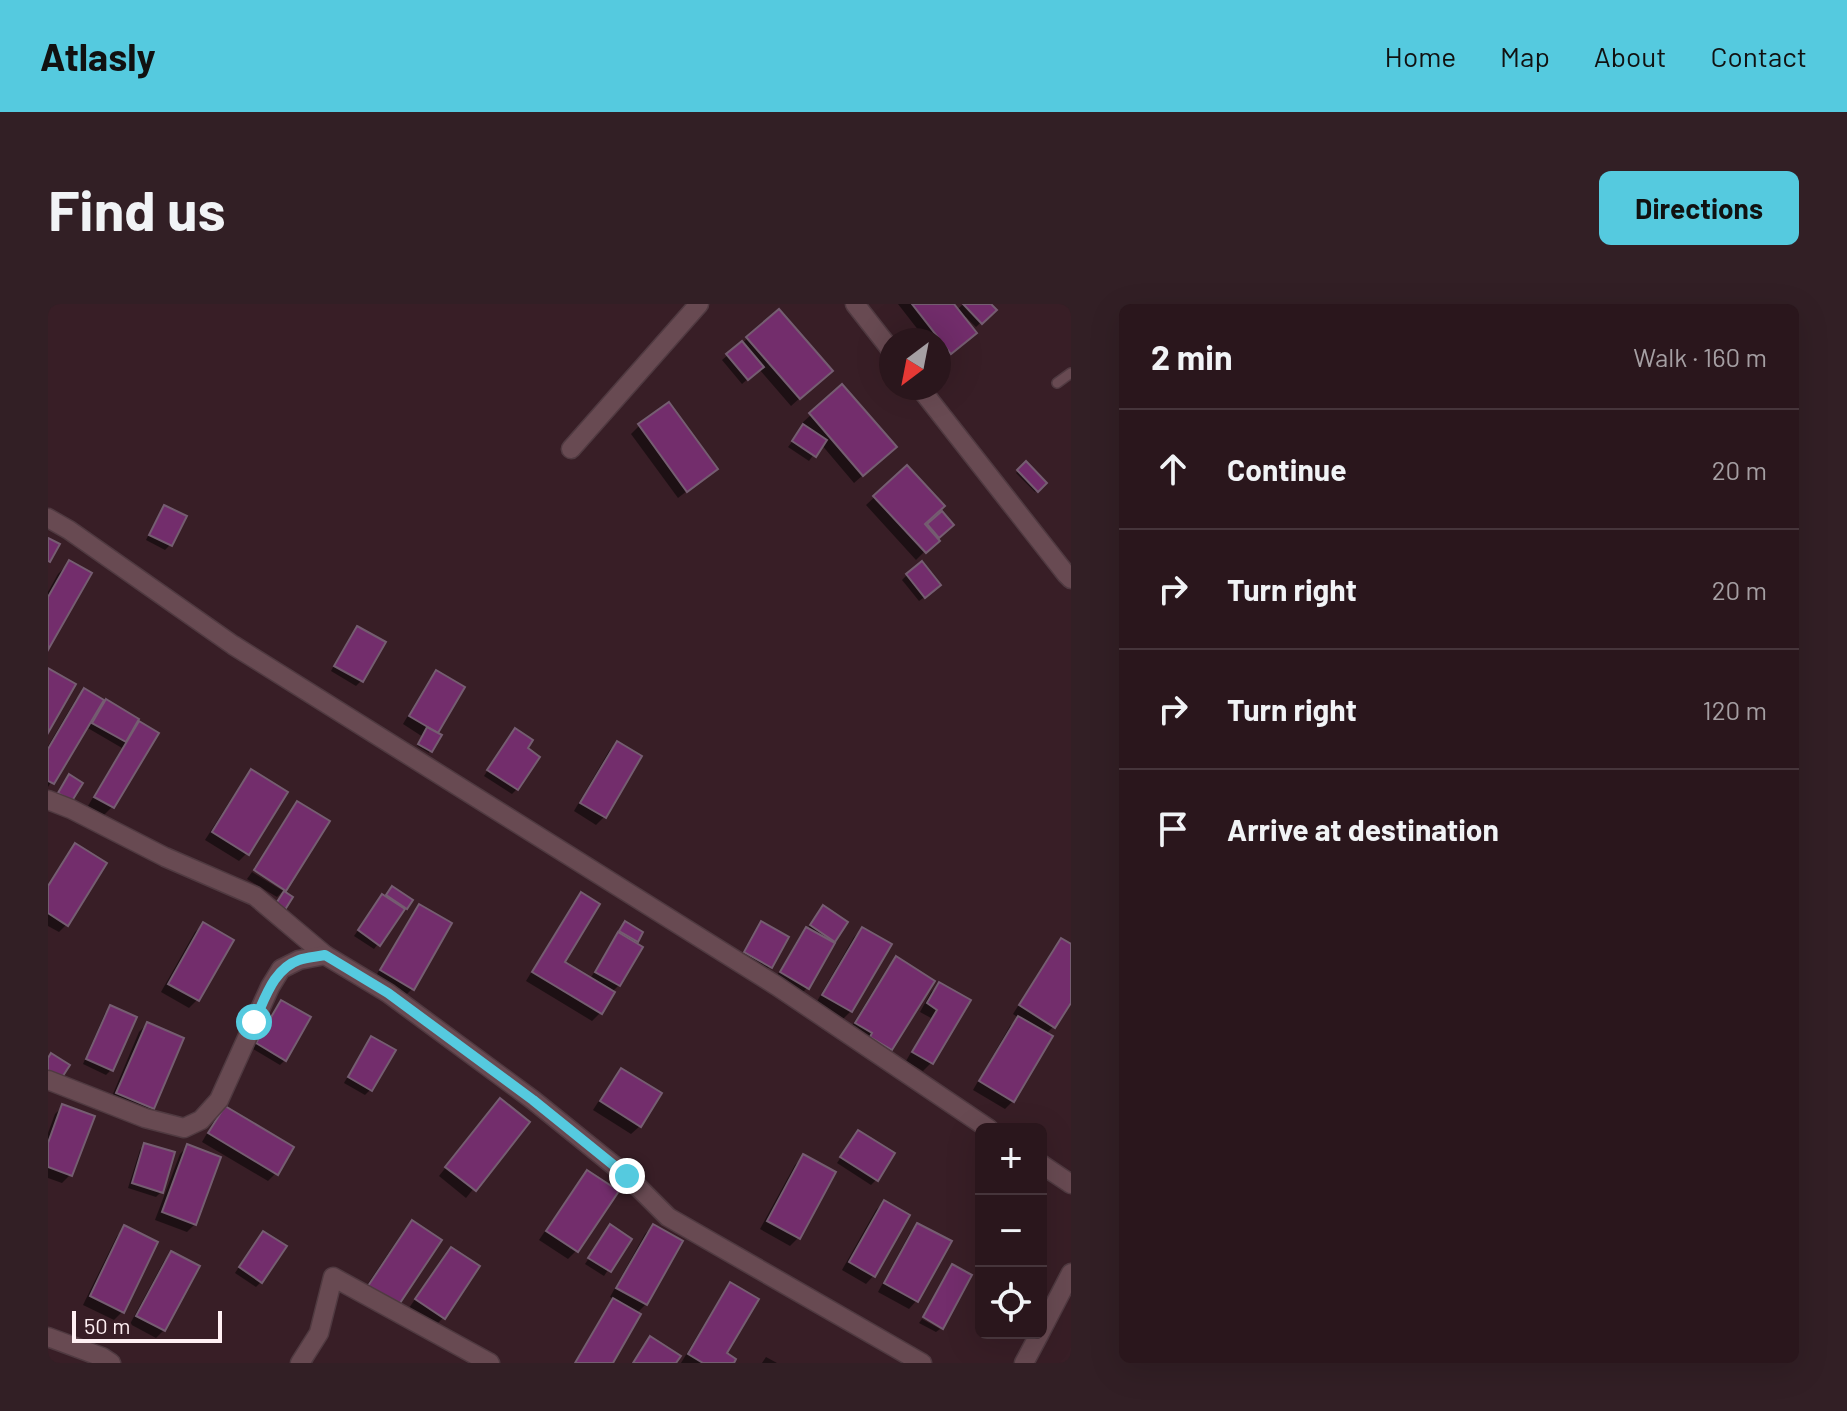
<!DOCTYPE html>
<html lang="en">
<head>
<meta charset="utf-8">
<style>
  body { margin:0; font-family:Barlow,sans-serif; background:#321f25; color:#f1f3f6 }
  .controls { position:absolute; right:24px; bottom:24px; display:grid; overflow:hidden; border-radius:12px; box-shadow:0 8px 32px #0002 }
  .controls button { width:72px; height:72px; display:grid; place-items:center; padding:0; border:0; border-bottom:2px solid #46353b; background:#2a161c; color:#f1f3f6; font:40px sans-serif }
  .compass { position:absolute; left:831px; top:24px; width:72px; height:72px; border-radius:50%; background:#2a161c; box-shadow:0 8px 32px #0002; rotate:212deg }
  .scale { position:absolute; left:24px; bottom:20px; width:150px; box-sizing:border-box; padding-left:8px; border:4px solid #fff0f3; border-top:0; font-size:22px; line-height:28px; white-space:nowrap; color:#fff0f3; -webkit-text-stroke:6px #381e26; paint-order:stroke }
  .stop { position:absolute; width:24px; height:24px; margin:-18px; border:6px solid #55cadf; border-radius:50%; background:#fff }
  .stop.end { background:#55cadf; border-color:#fff; box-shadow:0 2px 8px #0008 }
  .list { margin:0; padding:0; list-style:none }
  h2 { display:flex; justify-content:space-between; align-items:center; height:104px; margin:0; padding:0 32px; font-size:34px }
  h2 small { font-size:26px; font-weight:400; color:#a59fa3 }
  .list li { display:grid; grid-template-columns:52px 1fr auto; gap:24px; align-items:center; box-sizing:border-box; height:120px; padding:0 32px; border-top:2px solid #46353b }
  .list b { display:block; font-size:30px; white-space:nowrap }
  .list em { font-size:26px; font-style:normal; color:#a59fa3 }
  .icon { flex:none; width:44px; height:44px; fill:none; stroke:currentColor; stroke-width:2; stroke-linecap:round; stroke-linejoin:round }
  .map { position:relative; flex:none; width:1023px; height:1059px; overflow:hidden; border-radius:12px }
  header { display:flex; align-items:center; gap:48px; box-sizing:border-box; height:112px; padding:0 40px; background:#55cadf; color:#111 }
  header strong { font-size:38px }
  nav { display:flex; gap:44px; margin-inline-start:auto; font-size:28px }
  .intro { display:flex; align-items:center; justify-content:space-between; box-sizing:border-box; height:192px; padding:0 48px }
  h1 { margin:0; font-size:56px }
  .button { padding:20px 36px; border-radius:12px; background:#55cadf; color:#111; font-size:28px; font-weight:700 }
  main { display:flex; gap:48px; padding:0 48px }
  aside { flex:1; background:#2a161c; border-radius:12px; box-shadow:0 8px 32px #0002 }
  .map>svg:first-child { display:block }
</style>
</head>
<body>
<header>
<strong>Atlasly</strong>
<nav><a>Home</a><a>Map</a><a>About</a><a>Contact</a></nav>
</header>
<div class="intro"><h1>Find us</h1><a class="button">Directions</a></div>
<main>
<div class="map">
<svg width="1023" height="1059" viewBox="0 0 1023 1059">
  <rect width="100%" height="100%" fill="#381e26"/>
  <g fill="#0007">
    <path d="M850 0H904L909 6 915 0H940L946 6 928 23 918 13 916 15 919 37 894 56 891 53V36H878Z"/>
    <path d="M699 35 774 74 743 102 711 65 694 80 674 56Z"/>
    <path d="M794 83 838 151 806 179 773 140 761 157 740 143 757 121 754 119Z"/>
    <path d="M591 122 667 165 630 194 583 130Z"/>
    <path d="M978 160 997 179 987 188 968 169Z"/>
    <path d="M859 163 874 220 878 224 894 210 903 221 868 256 818 201Z"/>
    <path d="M117 203 122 241 117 246 98 236 112 208Z"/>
    <path d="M21 259 0 342V288L10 270Z"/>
    <path d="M859 271 886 286 871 297 854 276Z"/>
    <path d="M310 324 313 377 308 382 283 367 304 329Z"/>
    <path d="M389 368V428L381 449 369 442 375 433 355 420 381 376Z"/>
    <path d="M36 387 49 406 58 398 83 428 92 420 108 429 64 503 56 511 40 502 74 444 38 423 0 483V442L28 395Z"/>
    <path d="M462 432 477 445 469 485 464 490 436 472Z"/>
    <path d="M569 439 556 513 548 521 526 507 561 447Z"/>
    <path d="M204 467 199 549 191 557 157 536 196 475Z"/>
    <path d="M250 499 238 584 206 564 242 507Z"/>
    <path d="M27 542 19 620 11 628 0 622V580L19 550Z"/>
    <path d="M204 568 235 587 229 593 199 575Z"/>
    <path d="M342 587 358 603 326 645 306 632 330 598 337 595Z"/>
    <path d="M533 591 514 658 542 675 575 621 588 637 585 640 571 681 564 688 552 709 544 717 478 677 525 599Z"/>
    <path d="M372 602 364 685 356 693 326 675 364 611Z"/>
    <path d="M770 609 786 637 760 683 755 688 728 673 753 630 759 626Z"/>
    <path d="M156 620 184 636 149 696 141 704 113 688 147 628Z"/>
    <path d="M713 620 722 662 717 667 692 653 708 625Z"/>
    <path d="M814 625 803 707 795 715 768 699 806 633Z"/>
    <path d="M1013 637 1023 643V695L1006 722 998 730 965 797 957 805 925 786 962 722 971 714 965 710 1005 645Z"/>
    <path d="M848 655 884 677 842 745 834 753 800 728 840 663Z"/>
    <path d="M892 680 920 697 883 759 875 767 858 757 883 714 872 708 883 688Z"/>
    <path d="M233 699 237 756 232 761 205 745 228 704Z"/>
    <path d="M63 704V766L58 771 35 760 57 709Z"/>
    <path d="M99 720 104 804 96 812 62 797 91 728Z"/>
    <path d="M319 740 345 747 322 786 317 791 296 779Z"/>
    <path d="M573 767 592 822 583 830 545 806 565 775Z"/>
    <path d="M15 802 22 871 14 879 0 874V829L7 810Z"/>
    <path d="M177 804 228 869 220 877 154 838 169 812Z"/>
    <path d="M444 805 479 818 418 894 391 872Z"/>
    <path d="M810 828 828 876 823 881 789 859Z"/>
    <path d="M97 841 113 888 108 893 80 884 92 846Z"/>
    <path d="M140 842 147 920 139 928 107 916 132 850Z"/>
    <path d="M755 853 750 934 742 942 712 925 747 861Z"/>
    <path d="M539 868 568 888 528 947 520 955 491 936 531 877Z"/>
    <path d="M836 898 826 971 818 980 794 966 828 906Z"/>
    <path d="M364 918 391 937 313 990 356 926Z"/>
    <path d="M870 921 869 996 861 1005 830 988 862 929Z"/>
    <path d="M605 922 598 1000 588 1010 563 1059H526L558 1005 567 995 562 993 597 930Z"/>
    <path d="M562 923 581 935 556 972 537 960Z"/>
    <path d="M77 924 74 1008 66 1016 35 1001 69 932Z"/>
    <path d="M210 934 213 978 208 983 187 969Z"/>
    <path d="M404 945 430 963 395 1014 387 1022 361 1004 396 953Z"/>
    <path d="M124 949 116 1026 108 1034 82 1020 116 957Z"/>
    <path d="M683 981 676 1050 683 1059H633L675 989Z"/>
    <path d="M874 1015 892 1025 888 1028 871 1019Z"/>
    <path d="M718 1053 729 1059H714Z"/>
  </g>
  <g fill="#732d6c" stroke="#755d71" stroke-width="2">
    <path d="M864 0H906L929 29 903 50Z"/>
    <path d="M915 0H943L949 6 934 20Z"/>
    <path d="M731 5 785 67 752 95 698 33Z"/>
    <path d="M694 37 716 63 700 76 678 50Z"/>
    <path d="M794 80 849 143 815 172 761 109Z"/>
    <path d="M621 98 670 165 639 188 590 120Z"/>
    <path d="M755 120 779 136 768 153 744 137Z"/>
    <path d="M978 157 999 179 990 188 969 166Z"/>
    <path d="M859 161 897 202 877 220 892 237 878 249 825 192Z"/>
    <path d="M116 201 139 212 124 242 101 231Z"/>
    <path d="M894 207 906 221 891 234 879 220Z"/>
    <path d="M0 234 12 240 2 258 0 257Z"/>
    <path d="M21 256 44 269 0 346V293Z"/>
    <path d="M874 257 893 281 877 294 858 270Z"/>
    <path d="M309 322 338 338 315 378 286 362Z"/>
    <path d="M0 364 28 380 0 429Z"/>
    <path d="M388 366 417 383 390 429 361 412Z"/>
    <path d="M36 384 56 396 6 480 0 477V445Z"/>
    <path d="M58 395 91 415 78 438 44 419Z"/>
    <path d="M91 417 111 429 66 504 46 493Z"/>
    <path d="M379 423 394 431 384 448 370 440Z"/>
    <path d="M467 424 485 436 480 444 492 453 470 486 439 466Z"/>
    <path d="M569 437 594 452 558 514 532 499Z"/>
    <path d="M203 465 240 488 201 551 164 528Z"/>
    <path d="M21 470 35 479 24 497 10 489Z"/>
    <path d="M249 497 282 517 238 587 206 566Z"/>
    <path d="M27 539 59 559 20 622 0 609V582Z"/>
    <path d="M344 582 365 596 359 605 338 591Z"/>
    <path d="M236 587 245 593 233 612 224 606Z"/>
    <path d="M533 588 552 600 517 658 567 688 554 710 484 668Z"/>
    <path d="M334 590 357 605 332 642 310 626Z"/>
    <path d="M371 600 404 619 366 686 332 666Z"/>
    <path d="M775 601 800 618 787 638 762 621Z"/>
    <path d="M577 617 595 628 590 638 571 627Z"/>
    <path d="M713 617 741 633 724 664 696 648Z"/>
    <path d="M155 618 186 636 151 697 120 680Z"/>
    <path d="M758 623 787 639 761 685 732 668Z"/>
    <path d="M814 623 844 640 804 708 774 691Z"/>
    <path d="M570 628 595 643 572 682 547 668Z"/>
    <path d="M1013 634 1023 640V699L1007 724 971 701Z"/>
    <path d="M848 652 887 677 844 746 822 733 824 729 807 719Z"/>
    <path d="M891 678 923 696 885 760 864 748 889 706 879 699Z"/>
    <path d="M233 696 263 713 238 757 208 739Z"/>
    <path d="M62 701 89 713 65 767 38 755Z"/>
    <path d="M970 712 1005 732 966 798 931 777Z"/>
    <path d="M99 718 136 734 106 805 68 789Z"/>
    <path d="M323 732 348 746 324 787 300 773Z"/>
    <path d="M3 749 22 761 13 775 0 767V754Z"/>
    <path d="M573 764 614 789 593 823 552 797Z"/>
    <path d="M452 794 482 818 428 887 397 863Z"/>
    <path d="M14 800 47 812 24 872 0 863V839Z"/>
    <path d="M177 802 246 843 230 871 160 829Z"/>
    <path d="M810 826 847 849 830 877 792 853Z"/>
    <path d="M96 839 127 848 115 889 84 879Z"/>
    <path d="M139 840 173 853 148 921 114 908Z"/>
    <path d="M755 850 788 868 752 935 719 917Z"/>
    <path d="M539 866 571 887 530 948 498 927Z"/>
    <path d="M836 896 862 911 827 973 801 958Z"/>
    <path d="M364 916 394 936 350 1002 320 982Z"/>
    <path d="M869 919 904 937 870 998 836 979Z"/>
    <path d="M562 920 584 935 563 968 540 954Z"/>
    <path d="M605 920 635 937 599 1001 568 984Z"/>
    <path d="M76 921 110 938 76 1009 42 992Z"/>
    <path d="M215 927 239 942 214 979 191 963Z"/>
    <path d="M403 943 432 962 397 1015 367 995Z"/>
    <path d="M123 947 152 962 117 1027 88 1012Z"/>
    <path d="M904 960 924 971 895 1025 875 1013Z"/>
    <path d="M682 978 711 995 679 1049 688 1055 686 1059H655L640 1050Z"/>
    <path d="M565 994 593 1010 565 1059H527Z"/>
    <path d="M602 1032 633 1052 628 1059H585Z"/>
  </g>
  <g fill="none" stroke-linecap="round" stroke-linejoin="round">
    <g stroke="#503a41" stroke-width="12">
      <path id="lane" d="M1009 79 1023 69"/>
    </g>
    <g stroke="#503a41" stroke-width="21">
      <g id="street">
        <path d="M807 0 843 46"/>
        <path d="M872 84 1018 270 1023 275"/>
        <path d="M523 145 651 0"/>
        <path d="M0 214 21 226 185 341 729 682 941 825"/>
        <path d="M0 496 23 505 117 553 207 592 277 651 340 689 485 796 579 872 620 913 874 1059"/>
        <path d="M0 776 97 814 136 824 153 816 171 796 222 683 233 665 251 656 277 651"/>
        <path d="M993 860 1023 880"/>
        <path d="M993 1027 1023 969"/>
        <path d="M0 1033 54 1053 63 1059"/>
        <path d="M252 1059 271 1029 285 973 442 1059"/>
        <path d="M976 1059 992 1029"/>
      </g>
    </g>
    <use href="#lane" stroke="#684a52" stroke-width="9"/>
    <use href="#street" stroke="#684a52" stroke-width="18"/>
  </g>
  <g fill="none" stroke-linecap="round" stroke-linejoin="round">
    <path stroke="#55cadf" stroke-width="10" d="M206 718C217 695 225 665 251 656 259 653 268 653 277 651L340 689 485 796 579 872"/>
  </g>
</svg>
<div class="controls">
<button>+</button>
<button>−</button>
<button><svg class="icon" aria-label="locate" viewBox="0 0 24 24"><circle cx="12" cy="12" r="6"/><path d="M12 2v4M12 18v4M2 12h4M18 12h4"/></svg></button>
</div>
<svg class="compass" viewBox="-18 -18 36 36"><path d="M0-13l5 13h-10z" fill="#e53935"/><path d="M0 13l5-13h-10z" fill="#a59fa3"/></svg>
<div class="scale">50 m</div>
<div class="stop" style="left:206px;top:718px"></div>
<div class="stop end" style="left:579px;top:872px"></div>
</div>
<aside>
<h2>2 min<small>Walk · 160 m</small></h2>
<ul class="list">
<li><svg class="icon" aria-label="ahead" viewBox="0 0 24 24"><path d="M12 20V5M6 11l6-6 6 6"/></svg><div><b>Continue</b></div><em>20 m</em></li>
<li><svg class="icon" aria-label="right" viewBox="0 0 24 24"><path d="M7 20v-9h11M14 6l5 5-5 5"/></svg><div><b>Turn right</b></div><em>20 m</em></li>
<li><svg class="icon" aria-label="right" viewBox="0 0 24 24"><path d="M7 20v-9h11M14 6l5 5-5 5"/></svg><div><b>Turn right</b></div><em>120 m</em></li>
<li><svg class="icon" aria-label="arrive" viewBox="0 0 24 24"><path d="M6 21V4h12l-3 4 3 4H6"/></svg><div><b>Arrive at destination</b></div></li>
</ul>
</aside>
</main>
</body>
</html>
